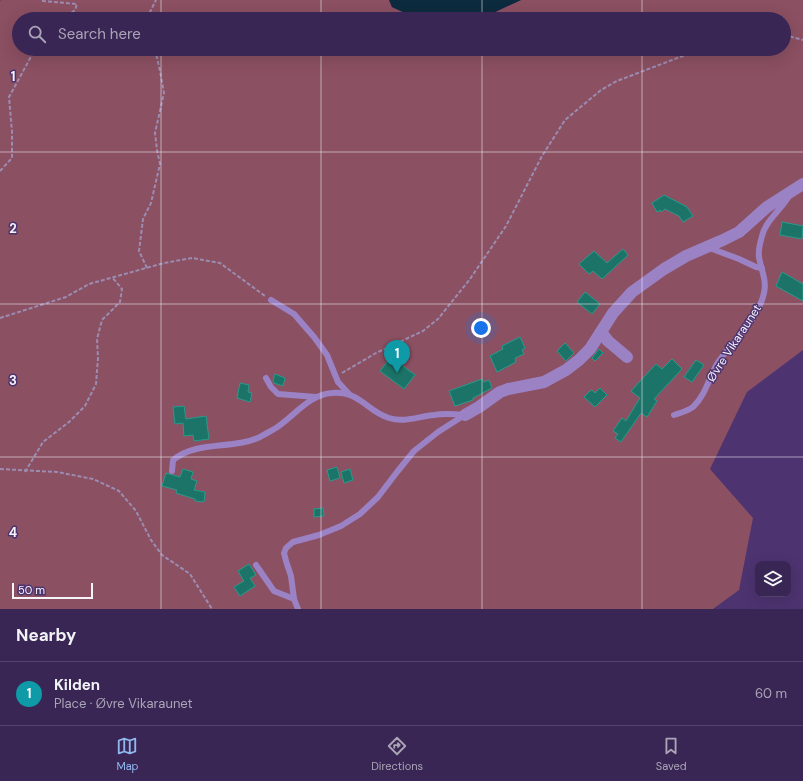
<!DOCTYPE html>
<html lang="en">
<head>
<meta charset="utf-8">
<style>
  body { margin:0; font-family:"DM Sans",sans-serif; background:#412e5a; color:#f1f3f6 }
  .controls { position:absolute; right:12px; bottom:12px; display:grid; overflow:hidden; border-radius:8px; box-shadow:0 4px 16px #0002 }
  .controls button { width:36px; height:36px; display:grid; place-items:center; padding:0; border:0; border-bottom:1px solid #54436b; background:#3a2654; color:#f1f3f6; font:20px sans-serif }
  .scale { position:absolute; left:12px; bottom:10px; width:81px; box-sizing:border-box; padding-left:4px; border:2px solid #f6f3fb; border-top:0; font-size:11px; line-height:14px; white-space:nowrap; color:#f6f3fb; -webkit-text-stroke:3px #4d3370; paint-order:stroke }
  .you { position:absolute; left:481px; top:328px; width:14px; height:14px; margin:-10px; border:3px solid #fff; border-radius:50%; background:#1a73e8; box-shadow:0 0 0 6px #1a73e833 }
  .badge { display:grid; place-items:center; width:26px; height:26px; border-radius:50%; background:#90b9f0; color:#fff; font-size:13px; font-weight:700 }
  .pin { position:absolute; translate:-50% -33px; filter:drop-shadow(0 1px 2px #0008) }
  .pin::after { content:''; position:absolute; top:21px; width:14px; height:12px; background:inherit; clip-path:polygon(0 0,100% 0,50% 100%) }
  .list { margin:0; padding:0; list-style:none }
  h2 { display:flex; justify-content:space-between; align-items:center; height:52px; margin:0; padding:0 16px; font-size:17px }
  h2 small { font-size:13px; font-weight:400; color:#aba5b8 }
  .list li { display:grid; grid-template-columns:26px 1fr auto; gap:12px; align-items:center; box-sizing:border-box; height:64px; padding:0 16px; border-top:1px solid #54436b }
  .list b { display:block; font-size:15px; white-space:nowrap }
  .list p { margin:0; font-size:13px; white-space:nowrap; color:#aba5b8 }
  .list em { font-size:13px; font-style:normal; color:#aba5b8 }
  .icon { flex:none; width:22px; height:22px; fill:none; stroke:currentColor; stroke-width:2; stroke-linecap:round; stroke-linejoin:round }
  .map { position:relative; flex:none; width:803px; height:609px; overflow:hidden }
  .search { position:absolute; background:#3a2654; box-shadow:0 4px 16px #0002; left:12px; right:12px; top:12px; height:44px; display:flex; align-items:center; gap:10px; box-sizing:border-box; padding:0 14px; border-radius:22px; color:#aba5b8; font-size:15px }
  .sheet { height:116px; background:#3a2654 }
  nav { display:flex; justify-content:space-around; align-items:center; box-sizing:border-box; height:56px; border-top:1px solid #54436b; background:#3a2654; font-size:11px; color:#aba5b8 }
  nav a { display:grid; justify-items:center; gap:2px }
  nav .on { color:#90b9f0 }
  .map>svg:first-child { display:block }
</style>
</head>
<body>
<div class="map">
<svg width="803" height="609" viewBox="0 0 803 609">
  <rect width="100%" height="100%" fill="#4d3370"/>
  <path fill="#8b5062" d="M1 0H389L392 7 418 19H19V49H784V19H480L521 0H803V350L747 392 710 469 753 518 739 590 713 609H0V1Z"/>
  <path fill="#0d2b3e" d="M389 0H521L480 19H418L392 7Z"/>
  <g fill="#1c7367" stroke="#279b8b">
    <path d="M664 195 687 207 693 216 683 222 679 216 665 209 661 212 660 210 657 212 652 203Z"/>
    <path d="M782 222 803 226 802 239 780 235Z"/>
    <path d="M623 249 628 255 602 279 593 271 589 274 579 264 594 251 607 263Z"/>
    <path d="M782 272 803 284V301L776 286Z"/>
    <path d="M585 292 600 304 592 314 577 302Z"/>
    <path d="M520 337 525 348 522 350 524 354 515 358 516 362 497 372 490 356 503 349 502 346Z"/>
    <path d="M565 343 574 353 566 361 557 351Z"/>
    <path d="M599 349 603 353 595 361 592 358Z"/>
    <path d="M391 357 415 375 404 389 380 371Z"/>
    <path d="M672 359 682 369 654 399 657 401 647 417 641 413 621 442 615 438 618 434 613 431 622 418 626 421 640 398 631 391 656 364 662 369Z"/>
    <path d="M696 360 704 365 692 382 684 377Z"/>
    <path d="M275 374 285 378 283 386 274 383 273 381Z"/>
    <path d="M482 379 484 382 489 380 492 388 473 398V400L455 406 449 391Z"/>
    <path d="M240 383 249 385 248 392 252 393 250 402 237 398Z"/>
    <path d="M600 388 607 395 595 407 584 397 590 391 592 390 595 393Z"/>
    <path d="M184 406 186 419 206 416 209 439 194 441 193 435 184 436 183 423 175 424 173 407Z"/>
    <path d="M337 467 340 478 330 481 327 470Z"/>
    <path d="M183 469 193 472 191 479 197 481 194 490 205 492 204 502 195 501V499L176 493 177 490 162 486 166 473 180 477Z"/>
    <path d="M350 469 353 480 344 483 341 472Z"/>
    <path d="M323 508 324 516 314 517V509Z"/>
    <path d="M249 564 256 575 250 578 255 586 240 596 234 587 244 581 238 571Z"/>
  </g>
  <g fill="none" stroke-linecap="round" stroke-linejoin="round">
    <g stroke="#9c8cb1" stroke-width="2" stroke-dasharray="4 2" stroke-linecap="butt">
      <path d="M43 0V1L77 4 75 10 64 19"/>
      <path d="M151 19 150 12 156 0"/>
      <path d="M784 35 803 40"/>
      <path d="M0 171 12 158V132L9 97 33 53 36 49"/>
      <path d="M147 268 139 251 143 219 151 203 160 164 157 150 155 133 164 93 160 71 155 49"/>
      <path d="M0 318 66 297 89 284 164 263 192 258 220 263 265 296"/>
      <path d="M342 373 376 353 423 331 438 319 470 279 506 226 542 156 565 120 601 90 617 81 701 49"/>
      <path d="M0 469 57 472 93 479 119 491 136 511 151 540 162 555 190 574 212 609"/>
      <path d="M25 472 43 442 69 422 85 406 96 384 98 358 97 339 102 320 120 302 122 289 112 277"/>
    </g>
    <g stroke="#9b82c5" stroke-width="6">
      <path d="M707 247 739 259 756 267 762 268"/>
      <path d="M271 300 294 314 314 337 327 355 338 382 349 394"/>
      <path d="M266 378 271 387 278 394 316 397"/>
      <path d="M674 415C680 413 688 411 693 407 705 396 709 378 717 364 732 341 758 321 764 293 767 280 761 270 759 257 758 250 760 243 762 236 766 220 781 210 789 196"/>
      <path d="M172 471 173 460C198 440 232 450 260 437 265 434 271 431 276 428 294 416 310 394 332 393 361 391 366 411 389 418 405 423 419 416 434 415 444 413 455 414 465 415"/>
      <path d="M256 565 274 591 294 599"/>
      <path d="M298 609 294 599 291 576 286 561 284 553 286 548 293 542 319 535 341 526 360 514 378 497 397 472 414 451 438 432 463 416"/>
    </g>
    <g stroke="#9b82c5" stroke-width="12">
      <path d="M601 332 608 341 627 357"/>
      <path d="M465 415 479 407 500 392 508 389 544 382 566 370 579 360 590 349 613 313 632 292 664 269 686 256 723 240 739 232 767 207 803 184"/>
    </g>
  </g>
  <path fill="none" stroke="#f6f3fb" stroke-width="1" stroke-opacity="0.55" d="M161 0V19M321 0V19M482 0V19M642 0V19M161 49V609M321 49V609M482 49V609M642 49V609M0 152H803M0 304H803M0 457H803"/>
  <g text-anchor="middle" stroke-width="3" stroke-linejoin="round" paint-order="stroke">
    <g font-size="12" fill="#f6f3fb" stroke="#4d3370">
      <text transform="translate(734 343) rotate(-57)" y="4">Øvre Vikaraunet</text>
    </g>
  </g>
  <g font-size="13" text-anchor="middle" font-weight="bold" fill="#f6f3fb" stroke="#4d3370" stroke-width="3" stroke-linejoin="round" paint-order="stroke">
    <text x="13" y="81">1</text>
    <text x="13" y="233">2</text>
    <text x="13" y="385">3</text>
    <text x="13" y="537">4</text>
  </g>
</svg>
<div class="controls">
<button><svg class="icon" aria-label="layers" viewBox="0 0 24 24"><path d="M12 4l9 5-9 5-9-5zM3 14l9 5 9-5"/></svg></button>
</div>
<div class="scale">50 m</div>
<div class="you"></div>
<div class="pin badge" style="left:397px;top:373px;background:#0f9aa8">1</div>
<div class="search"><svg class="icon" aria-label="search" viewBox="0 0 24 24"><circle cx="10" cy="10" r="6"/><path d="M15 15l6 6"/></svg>Search here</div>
</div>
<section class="sheet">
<h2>Nearby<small></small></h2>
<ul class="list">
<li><span class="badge" style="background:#0f9aa8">1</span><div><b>Kilden</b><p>Place · Øvre Vikaraunet</p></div><em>60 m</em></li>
</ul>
</section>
<nav>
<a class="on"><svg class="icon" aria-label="map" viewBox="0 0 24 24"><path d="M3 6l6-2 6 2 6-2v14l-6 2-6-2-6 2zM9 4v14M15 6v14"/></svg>Map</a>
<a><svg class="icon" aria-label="directions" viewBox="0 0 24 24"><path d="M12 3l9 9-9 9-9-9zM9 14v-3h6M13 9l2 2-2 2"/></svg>Directions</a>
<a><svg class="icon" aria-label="saved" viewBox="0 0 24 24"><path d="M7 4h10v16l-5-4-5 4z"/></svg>Saved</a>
</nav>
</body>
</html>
